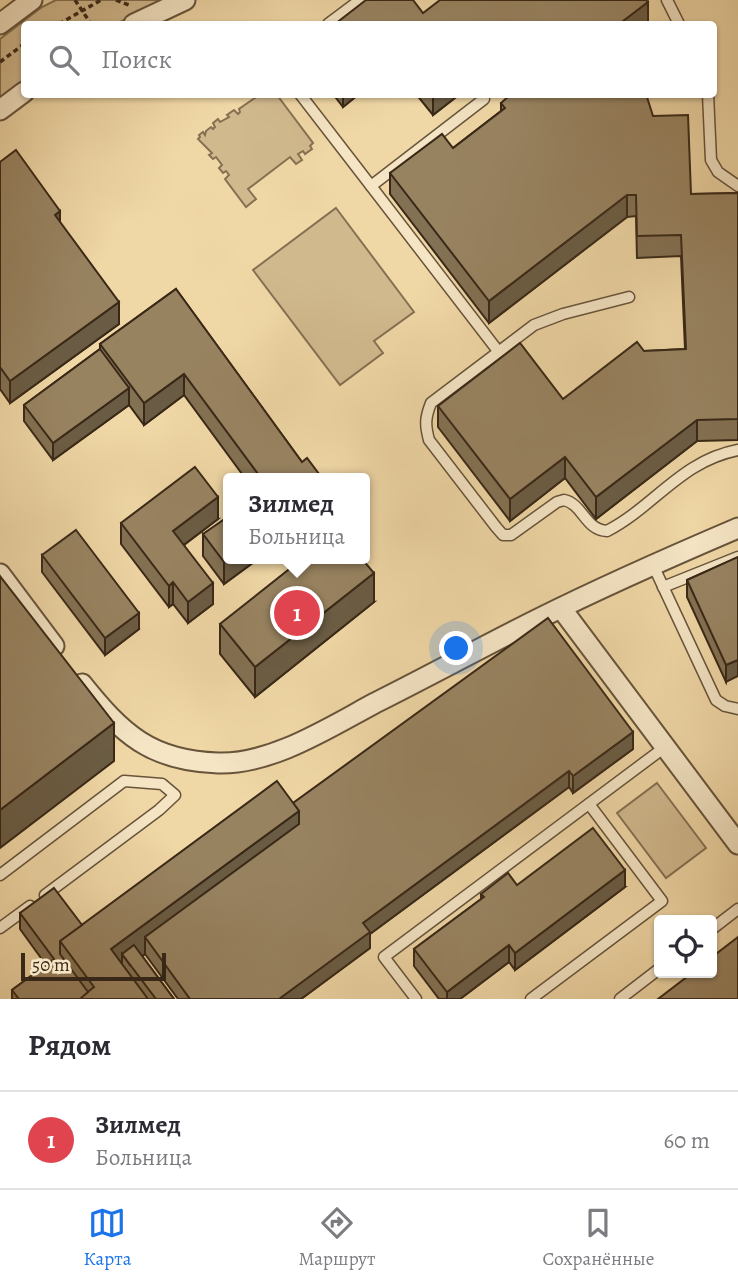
<!DOCTYPE html>
<html lang="ru">
<head>
<meta charset="utf-8">
<style>
  body { margin:0; font-family:Alegreya,serif; background:#f2f2f3; color:#2b2b33 }
  .controls { position:absolute; right:21px; bottom:21px; display:grid; overflow:hidden; border-radius:7px; box-shadow:0 2px 5px #0004 }
  .controls button { width:63px; height:63px; display:grid; place-items:center; padding:0; border:0; border-bottom:2px solid #e1e1e2; background:#fff; color:#2b2b33; font:35px sans-serif }
  .scale { position:absolute; left:21px; bottom:18px; width:145px; box-sizing:border-box; padding-left:7px; border:4px solid #392817; border-top:0; font-size:19px; line-height:24px; white-space:nowrap; color:#392817; -webkit-text-stroke:5px #f5e5c5; paint-order:stroke }
  .you { position:absolute; left:457px; top:649px; width:24px; height:24px; margin:-18px; border:5px solid #fff; border-radius:50%; background:#1a73e8; box-shadow:0 0 0 10px #1a73e833 }
  .badge { display:grid; place-items:center; width:46px; height:46px; border-radius:50%; background:#1a73e8; color:#fff; font-size:23px; font-weight:700 }
  .pin { position:absolute; translate:-50% -50%; border:4px solid #fff; box-shadow:0 2px 7px #0006 }
  .popup { position:absolute; left:223px; top:473px; width:147px; height:91px; box-sizing:border-box; display:grid; place-content:center; border-radius:7px; background:#fff; filter:drop-shadow(0 2px 5px #0005); font-size:23px; white-space:nowrap; color:#7c7c81 }
  .popup b { font-size:26px; color:#2b2b33 }
  .popup::after { content:''; position:absolute; left:50%; top:100%; margin-left:-14px; border:14px solid transparent; border-top-color:#fff }
  .list { margin:0; padding:0; list-style:none }
  h2 { display:flex; justify-content:space-between; align-items:center; height:91px; margin:0; padding:0 28px; font-size:30px }
  h2 small { font-size:23px; font-weight:400; color:#7c7c81 }
  .list li { display:grid; grid-template-columns:46px 1fr auto; gap:21px; align-items:center; box-sizing:border-box; height:98px; padding:0 28px; border-top:2px solid #e1e1e2 }
  .list b { display:block; font-size:26px; white-space:nowrap }
  .list p { margin:0; font-size:23px; white-space:nowrap; color:#7c7c81 }
  .list em { font-size:23px; font-style:normal; color:#7c7c81 }
  .icon { flex:none; width:38px; height:38px; fill:none; stroke:currentColor; stroke-width:2; stroke-linecap:round; stroke-linejoin:round }
  .map { position:relative; flex:none; width:738px; height:999px; overflow:hidden }
  .search { position:absolute; background:#fff; box-shadow:0 2px 5px #0004; left:21px; right:21px; top:21px; height:77px; display:flex; align-items:center; gap:18px; box-sizing:border-box; padding:0 24px; border-radius:7px; color:#7c7c81; font-size:26px }
  .sheet { height:189px; background:#fff }
  nav { display:flex; justify-content:space-around; align-items:center; box-sizing:border-box; height:98px; border-top:2px solid #e1e1e2; background:#fff; font-size:19px; color:#7c7c81 }
  nav a { display:grid; justify-items:center; gap:4px }
  nav .on { color:#1a73e8 }
  .map>svg:first-child { display:block }
</style>
</head>
<body>
<div class="map">
<svg width="738" height="999" viewBox="0 0 738 999">
  <rect width="100%" height="100%" fill="#f0d7a6"/>
  <filter id="stains"><feTurbulence type="fractalNoise" baseFrequency=".00286" numOctaves="4"/><feColorMatrix values="0 0 0 0 .2 0 0 0 0 .09 0 0 0 0 .02 0 0 0 .5 -.17"/></filter>
  <radialGradient id="worn" r=".72"><stop offset=".6" stop-color="#630" stop-opacity="0"/><stop offset="1" stop-color="#630" stop-opacity=".3"/></radialGradient>
  <g fill="#d1b98e" stroke="#857052" stroke-width="2">
    <path d="M56 0H166L116 24H24V80L0 99V39L42 7Z"/>
    <path d="M277 95 313 143 310 146 312 149 305 154 303 151 298 154 302 160 296 164 290 157 248 189 256 199 246 207 225 179 229 175 226 171 223 173 219 168 222 165 216 157 213 159 209 155 212 153 198 139 200 137 199 135 203 132 205 135 206 131 211 127 213 129 215 127 213 123 218 119 220 122 229 117 227 115 234 110 238 114 240 112 239 109 259 95Z"/>
    <path d="M336 208 414 312 374 341 383 353 340 385 253 270Z"/>
    <path d="M657 783 706 848 666 878 617 813Z"/>
  </g>
  <g fill="none" stroke-linecap="round" stroke-linejoin="round">
    <g stroke="#67543b" stroke-width="13">
      <g id="lane">
        <path d="M667 0 679 24"/>
        <path d="M328 24 360 0"/>
        <path d="M300 94 371 186"/>
        <path d="M708 94 711 160 718 172 738 186"/>
        <path d="M484 99 371 186 498 351"/>
        <path d="M629 297 563 314 534 325 431 403C425 418 425 425 429 440L496 527 503 535H511L557 502 564 500C583 504 585 530 607 531 655 506 681 461 738 450"/>
        <path d="M653 565 716 700 725 706 738 709"/>
        <path d="M663 587 738 557"/>
        <path d="M0 875 124 781 162 784 175 795 159 810 45 895"/>
        <path d="M0 928 30 906"/>
        <path d="M712 929 738 909"/>
        <path d="M416 999 384 957 665 747"/>
        <path d="M531 999 662 901 589 804"/>
        <path d="M620 999 659 969"/>
      </g>
    </g>
    <g stroke="#67543b" stroke-width="23">
      <g id="street">
        <path d="M0 24 32 0"/>
        <path d="M134 24 185 0"/>
        <path d="M0 110 24 92"/>
        <path d="M0 574 54 646"/>
        <path d="M561 608 738 844"/>
        <path d="M82 684C122 734 151 761 218 763 271 765 330 727 375 703 429 676 482 647 536 620 602 587 670 557 738 528"/>
      </g>
    </g>
    <g stroke="#392817" stroke-width="3.5" stroke-dasharray="5 3.5" stroke-linecap="butt">
      <path d="M75 0 91 24"/>
      <path d="M116 0 129 5"/>
      <path d="M59 24 101 0"/>
      <path d="M0 62 24 44"/>
    </g>
    <use href="#lane" stroke="#f5e5c5" stroke-width="10"/>
    <use href="#street" stroke="#f5e5c5" stroke-width="19"/>
  </g>
  <g fill="#837153" stroke="#392817" stroke-width="2">
    <path d="M333 94H359L343 107Z"/>
    <path d="M416 94H460L433 115Z"/>
    <path d="M501 103 653 116 691 194 738 193V440L697 441 596 519 565 478 510 521 438 427V406L563 399 644 351 685 349 681 256 637 258 636 216 627 217 489 323 390 194V173L453 148 501 111Z"/>
    <path d="M0 162 60 223 119 324 10 403 0 389Z"/>
    <path d="M176 289 302 462 322 478H245L184 395 144 425 129 405 53 460 24 421V405L100 349V344Z"/>
    <path d="M218 519 184 545 213 604 188 623 173 604 169 607 121 544V523Z"/>
    <path d="M203 534 229 559H258L224 584 203 556Z"/>
    <path d="M42 555 139 629 105 655 42 572Z"/>
    <path d="M738 557 726 682 687 597V580Z"/>
    <path d="M374 602 255 697 220 654V624Z"/>
    <path d="M633 749 573 793 569 787 370 934V948L301 999H178L145 954 142 956 174 999H12V990L46 965 20 929V913L82 925 293 803Z"/>
    <path d="M517 885 625 887 515 970 509 962 460 999H439L414 966V949L481 899V894Z"/>
  </g>
  <g fill="#6a5c44" stroke="#392817" stroke-width="2">
    <path d="M648 2V24H623V21Z"/>
    <path d="M343 94H359L343 107Z"/>
    <path d="M433 94H460L433 115Z"/>
    <path d="M627 195V217L489 323V301Z"/>
    <path d="M60 211V232L55 215Z"/>
    <path d="M119 302V324L10 403V381Z"/>
    <path d="M184 374V395L144 425V403Z"/>
    <path d="M129 388V405L53 460V443Z"/>
    <path d="M697 420V441L596 519V497Z"/>
    <path d="M565 457V478L510 521V499Z"/>
    <path d="M218 497V519L173 553V531Z"/>
    <path d="M229 559H258L224 584V562Z"/>
    <path d="M374 573V602L255 697V667Z"/>
    <path d="M173 582V604L169 607V586Z"/>
    <path d="M213 583V604L188 623V602Z"/>
    <path d="M139 613V629L105 655V638Z"/>
    <path d="M738 660V676L726 682V665Z"/>
    <path d="M114 723V761L0 848V810Z"/>
    <path d="M633 732V749L573 793V776Z"/>
    <path d="M569 771V787L370 934V948L301 999H279L363 923Z"/>
    <path d="M299 811V840L145 937V954L130 965 122 954V970L111 949Z"/>
    <path d="M625 870V887L515 970V953Z"/>
    <path d="M509 945V962L460 999H447V992Z"/>
  </g>
  <g fill="#988361" stroke="#392817" stroke-width="2">
    <path d="M366 0H413L423 13 440 0H646L648 2 623 21 624 24H335Z"/>
    <path d="M511 94H646L653 116 688 115 691 194 738 193V419L697 420 596 497 565 457 510 499 438 406 520 343 563 399 637 342 644 351 686 349 681 235 637 236 636 195H627L489 301 390 173 442 134 453 148 505 108 501 103Z"/>
    <path d="M16 150 60 211 55 215 119 302 10 381 0 367V162Z"/>
    <path d="M176 289 302 462 307 458 322 478H261L184 374 144 403 100 344Z"/>
    <path d="M100 349 129 388 53 443 24 405Z"/>
    <path d="M195 467 218 497 173 531 213 583 188 602 173 582 169 586 121 523Z"/>
    <path d="M229 516V559L224 562 203 534Z"/>
    <path d="M76 530 139 613 105 638 42 555Z"/>
    <path d="M738 557V660L726 665 687 580Z"/>
    <path d="M302 559H362L374 573 255 667 220 624Z"/>
    <path d="M0 576 114 723 0 810Z"/>
    <path d="M548 618 633 732 573 776 569 771 363 923 370 932 279 999H190L145 937 299 824V811L293 803Z"/>
    <path d="M277 781 299 811 111 949 148 999H80V998L94 987 60 941Z"/>
    <path d="M593 828 625 870 515 953 509 945 447 992 414 949 484 897 481 894 508 873 517 885Z"/>
    <path d="M54 888 82 925 60 941V954L88 992 80 999H19L12 990 54 959 20 913Z"/>
    <path d="M738 937V999H658L692 973H712V957Z"/>
    <path d="M134 945 174 999H156L122 954Z"/>
  </g>
  <rect width="100%" height="100%" filter="url(#stains)"/>
  <rect width="100%" height="100%" fill="url(#worn)"/>
</svg>
<div class="controls">
<button><svg class="icon" aria-label="locate" viewBox="0 0 24 24"><circle cx="12" cy="12" r="6"/><path d="M12 2v4M12 18v4M2 12h4M18 12h4"/></svg></button>
</div>
<div class="scale">50 m</div>
<div class="you"></div>
<div class="pin badge" style="left:297px;top:613px;background:#e0444e">1</div>
<div class="popup"><b>Зилмед</b>Больница</div>
<div class="search"><svg class="icon" aria-label="search" viewBox="0 0 24 24"><circle cx="10" cy="10" r="6"/><path d="M15 15l6 6"/></svg>Поиск</div>
</div>
<section class="sheet">
<h2>Рядом<small></small></h2>
<ul class="list">
<li><span class="badge" style="background:#e0444e">1</span><div><b>Зилмед</b><p>Больница</p></div><em>60 m</em></li>
</ul>
</section>
<nav>
<a class="on"><svg class="icon" aria-label="map" viewBox="0 0 24 24"><path d="M3 6l6-2 6 2 6-2v14l-6 2-6-2-6 2zM9 4v14M15 6v14"/></svg>Карта</a>
<a><svg class="icon" aria-label="directions" viewBox="0 0 24 24"><path d="M12 3l9 9-9 9-9-9zM9 14v-3h6M13 9l2 2-2 2"/></svg>Маршрут</a>
<a><svg class="icon" aria-label="saved" viewBox="0 0 24 24"><path d="M7 4h10v16l-5-4-5 4z"/></svg>Сохранённые</a>
</nav>
</body>
</html>
